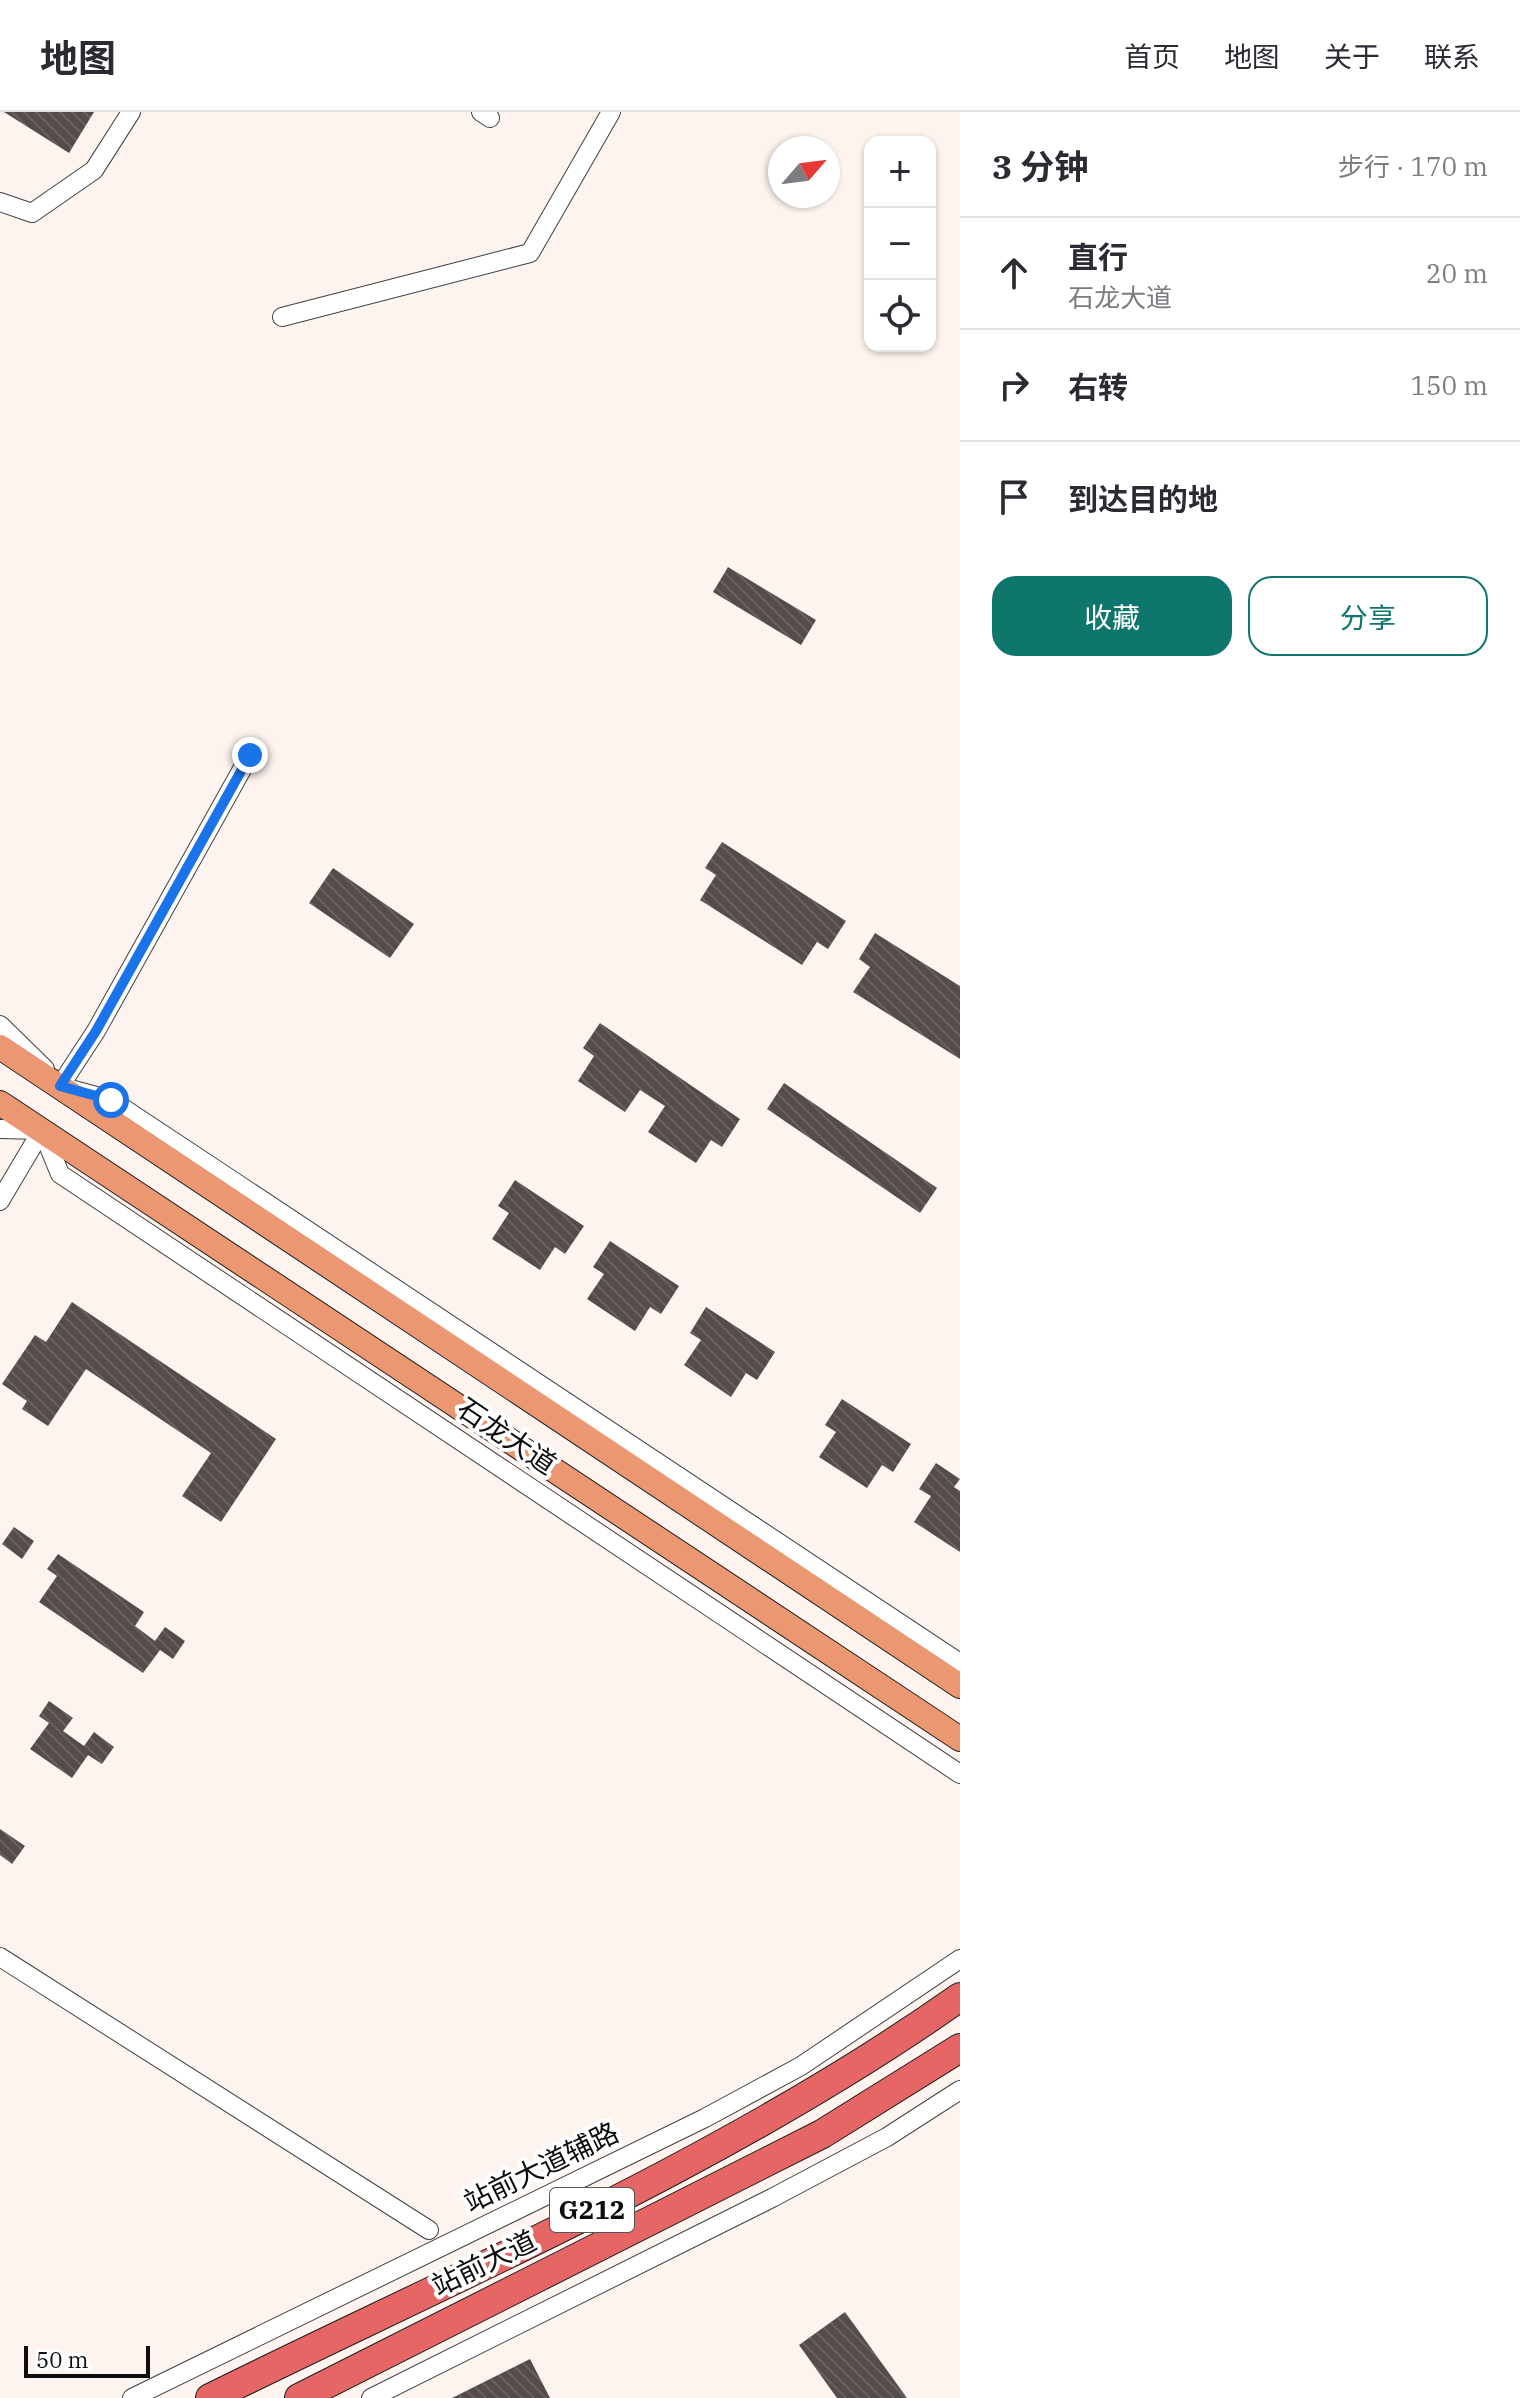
<!DOCTYPE html>
<html lang="zh">
<head>
<meta charset="utf-8">
<style>
  body { margin:0; font-family:"IBM Plex Serif","Noto Sans SC",serif; background:#f2f2f3; color:#2b2b33 }
  .controls { position:absolute; right:24px; top:24px; display:grid; overflow:hidden; border-radius:16px; box-shadow:0 2px 6px #0004 }
  .controls button { width:72px; height:72px; display:grid; place-items:center; padding:0; border:0; border-bottom:2px solid #e1e1e2; background:#fff; color:#2b2b33; font:40px sans-serif }
  .compass { position:absolute; left:768px; top:24px; width:72px; height:72px; border-radius:50%; background:#fff; box-shadow:0 2px 6px #0004; rotate:62deg }
  .scale { position:absolute; left:24px; bottom:20px; width:126px; box-sizing:border-box; padding-left:8px; border:4px solid #0d0d0d; border-top:0; font-size:22px; line-height:28px; white-space:nowrap; color:#0d0d0d; -webkit-text-stroke:6px #fff; paint-order:stroke }
  .stop { position:absolute; width:24px; height:24px; margin:-18px; border:6px solid #1a73e8; border-radius:50%; background:#fff }
  .stop.end { background:#1a73e8; border-color:#fff; box-shadow:0 2px 8px #0008 }
  .list { margin:0; padding:0; list-style:none }
  h2 { display:flex; justify-content:space-between; align-items:center; height:104px; margin:0; padding:0 32px; font-size:34px }
  h2 small { font-size:26px; font-weight:400; color:#7c7c81 }
  .list li { display:grid; grid-template-columns:52px 1fr auto; gap:24px; align-items:center; box-sizing:border-box; height:112px; padding:0 32px; border-top:2px solid #e1e1e2 }
  .list b { display:block; font-size:30px; white-space:nowrap }
  .list p { margin:0; font-size:26px; white-space:nowrap; color:#7c7c81 }
  .list em { font-size:26px; font-style:normal; color:#7c7c81 }
  .actions { display:flex; gap:16px; padding:24px 32px }
  .actions a { flex:1; padding:18px 0; border:2px solid #0f766e; border-radius:24px; text-align:center; font-size:28px; color:#0f766e }
  .actions .main { background:#0f766e; color:#fff }
  .icon { flex:none; width:44px; height:44px; fill:none; stroke:currentColor; stroke-width:2; stroke-linecap:round; stroke-linejoin:round }
  .map { position:relative; flex:none; width:960px; height:2286px; overflow:hidden }
  header { display:flex; align-items:center; gap:48px; box-sizing:border-box; height:112px; padding:0 40px; background:#fff; border-bottom:2px solid #e1e1e2 }
  header strong { font-size:38px }
  nav { display:flex; gap:44px; margin-inline-start:auto; font-size:28px }
  main { display:flex }
  aside { flex:1; background:#fff }
  .map>svg:first-child { display:block }
</style>
</head>
<body>
<header>
<strong>地图</strong>
<nav><a>首页</a><a>地图</a><a>关于</a><a>联系</a></nav>
</header>
<main>
<div class="map">
<svg width="960" height="2286" viewBox="0 0 960 2286">
  <defs>
    <pattern id="building-back-hatch" width="6" height="6" patternUnits="userSpaceOnUse" patternTransform="scale(2)"><rect width="6" height="6" fill="#554b4b"/><path d="M-1 5l2 2M0 0l6 6M5-1l2 2" fill="none" stroke="#686060"/></pattern>
  </defs>
  <rect width="100%" height="100%" fill="#fdf4ef"/>
  <g fill="url(#building-back-hatch)">
    <path d="M4 0H94L69 41Z"/>
    <path d="M728 455 816 508 801 533 713 480Z"/>
    <path d="M722 730 846 809 828 837 817 830 802 853 700 788 716 763 705 756Z"/>
    <path d="M333 756 414 812 390 846 309 791Z"/>
    <path d="M875 821 960 874V947L853 880 870 855 859 847Z"/>
    <path d="M600 911 740 1007 722 1035 711 1028 696 1051 648 1020 665 994 640 978 625 1000 578 969 594 944 583 936Z"/>
    <path d="M784 971 937 1076 920 1101 767 997Z"/>
    <path d="M515 1068 584 1114 565 1142 555 1135 540 1158 492 1127 509 1101 498 1094Z"/>
    <path d="M610 1129 679 1174 661 1202 650 1195 635 1219 587 1187 604 1162 593 1155Z"/>
    <path d="M72 1190 276 1327 221 1410 182 1384 211 1341 86 1257 48 1314 22 1297 27 1289 2 1272 35 1223 46 1230Z"/>
    <path d="M706 1195 775 1240 757 1268 746 1261 731 1285 684 1253 701 1228 690 1221Z"/>
    <path d="M842 1287 911 1332 893 1360 882 1353 867 1376 819 1345 836 1320 825 1313Z"/>
    <path d="M936 1351 960 1367 954 1375 960 1379V1440L914 1410 931 1384 919 1377Z"/>
    <path d="M14 1415 34 1429 22 1447 2 1432Z"/>
    <path d="M58 1442 144 1500 135 1514 155 1529 165 1515 185 1529 173 1547 160 1538 143 1561 39 1490 57 1464 47 1457Z"/>
    <path d="M49 1589 73 1606 63 1619 84 1634 94 1620 114 1635 102 1652 88 1643 72 1666 30 1637 49 1611 39 1604Z"/>
    <path d="M0 1717 25 1734 12 1752 0 1743Z"/>
    <path d="M845 2200 907 2286H837L799 2233Z"/>
    <path d="M530 2247 550 2286H452Z"/>
  </g>
  <g fill="none" stroke-linecap="round" stroke-linejoin="round">
    <g stroke="#404040" stroke-width="20">
      <g id="minor">
        <path d="M481 0 490 6"/>
        <path d="M0 90 32 101 94 58 131 0"/>
        <path d="M282 205 530 141 611 0"/>
        <path d="M0 913 45 957"/>
        <path d="M60 974 96 919 250 643"/>
        <path d="M70 977 111 988 960 1551"/>
        <path d="M0 1017 42 1018 60 1062 960 1662"/>
        <path d="M0 1089 42 1018"/>
        <path d="M0 1845 429 2118"/>
        <path d="M132 2286 705 2006 801 1954 960 1847"/>
        <path d="M371 2286 772 2086 887 2025 960 1978"/>
      </g>
    </g>
    <g stroke="#1e1e1e" stroke-width="26">
      <g id="major">
        <path d="M0 935 960 1574"/>
        <path d="M0 991 960 1627"/>
      </g>
    </g>
    <g stroke="#1e1e1e" stroke-width="30">
      <g id="highway">
        <path d="M210 2286C463 2161 729 2048 960 1885"/>
        <path d="M299 2286 822 2022 960 1936"/>
      </g>
    </g>
    <use href="#minor" stroke="#fff" stroke-width="18"/>
    <use href="#major" stroke="#ea9772" stroke-width="24"/>
    <use href="#highway" stroke="#e56665" stroke-width="28"/>
  </g>
  <g fill="none" stroke-linecap="round" stroke-linejoin="round">
    <path stroke="#1a73e8" stroke-width="10" d="M111 988 60 974 96 919 250 643"/>
  </g>
  <g text-anchor="middle" stroke-width="8" stroke-linejoin="round" paint-order="stroke">
    <rect fill="#fff" stroke="#565656" stroke-width="2" x="550" y="2076" width="84" height="44" rx="6"/>
    <g font-size="26" font-weight="bold" fill="#0d0d0d">
      <text x="592" y="2107">G212</text>
    </g>
    <g font-size="28" fill="#0d0d0d" stroke="#fff">
      <text transform="translate(507 1324) rotate(34)" y="10">石龙大道</text>
      <text transform="translate(541 2055) rotate(-26)" y="10">站前大道辅路</text>
      <text transform="translate(484 2151) rotate(-26)" y="10">站前大道</text>
    </g>
  </g>
</svg>
<div class="controls">
<button>+</button>
<button>−</button>
<button><svg class="icon" aria-label="locate" viewBox="0 0 24 24"><circle cx="12" cy="12" r="6"/><path d="M12 2v4M12 18v4M2 12h4M18 12h4"/></svg></button>
</div>
<svg class="compass" viewBox="-18 -18 36 36"><path d="M0-13l5 13h-10z" fill="#e53935"/><path d="M0 13l5-13h-10z" fill="#7c7c81"/></svg>
<div class="scale">50 m</div>
<div class="stop" style="left:111px;top:988px"></div>
<div class="stop end" style="left:250px;top:643px"></div>
</div>
<aside>
<h2>3 分钟<small>步行 · 170 m</small></h2>
<ul class="list">
<li><svg class="icon" aria-label="ahead" viewBox="0 0 24 24"><path d="M12 20V5M6 11l6-6 6 6"/></svg><div><b>直行</b><p>石龙大道</p></div><em>20 m</em></li>
<li><svg class="icon" aria-label="right" viewBox="0 0 24 24"><path d="M7 20v-9h11M14 6l5 5-5 5"/></svg><div><b>右转</b></div><em>150 m</em></li>
<li><svg class="icon" aria-label="arrive" viewBox="0 0 24 24"><path d="M6 21V4h12l-3 4 3 4H6"/></svg><div><b>到达目的地</b></div></li>
</ul>
<div class="actions"><a class="main">收藏</a><a>分享</a></div>
</aside>
</main>
</body>
</html>
